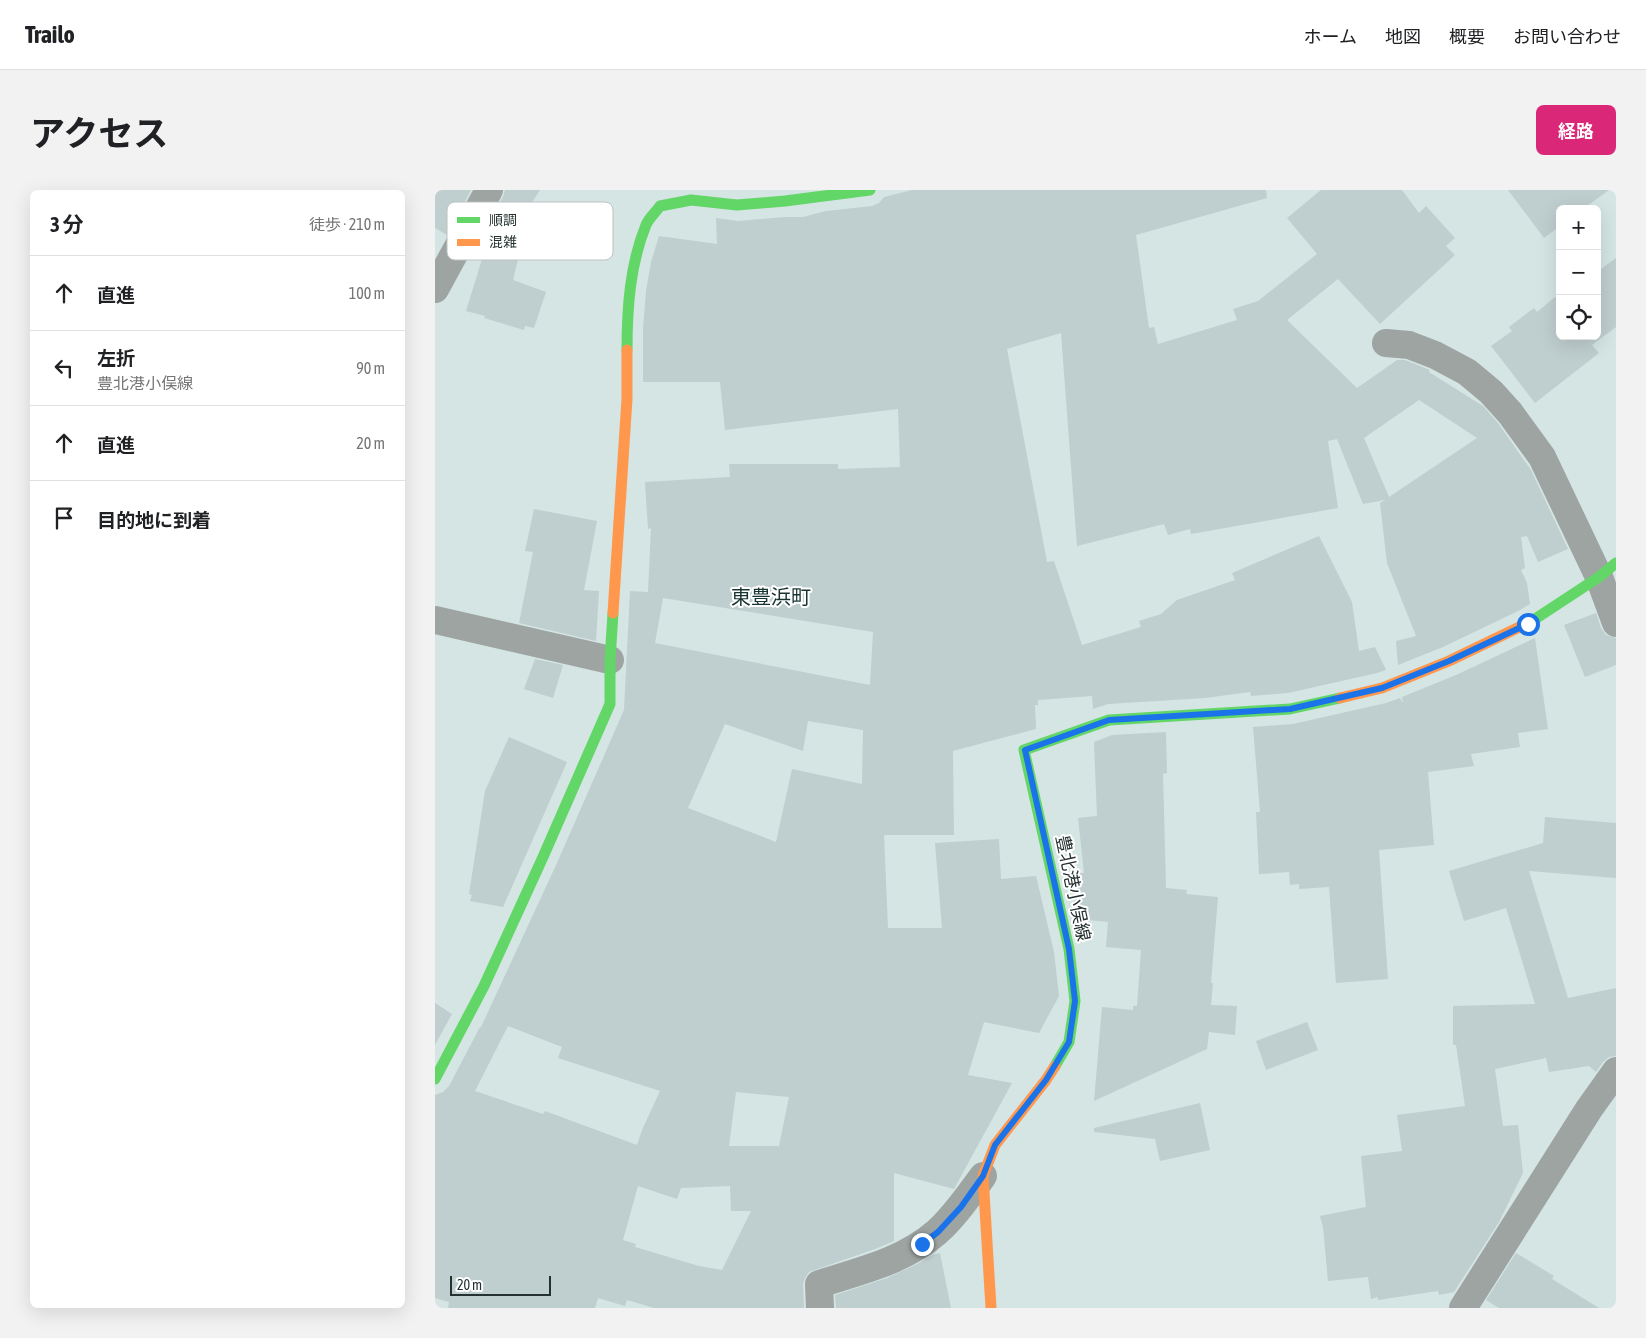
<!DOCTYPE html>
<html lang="ja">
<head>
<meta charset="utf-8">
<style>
  body { margin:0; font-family:"Asap Condensed","Noto Sans JP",sans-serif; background:#f2f2f2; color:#202124 }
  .controls { position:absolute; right:15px; top:15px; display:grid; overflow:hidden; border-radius:8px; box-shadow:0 5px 20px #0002 }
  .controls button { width:45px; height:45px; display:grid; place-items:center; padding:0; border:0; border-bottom:1px solid #e0e0e0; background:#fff; color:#202124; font:25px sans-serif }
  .scale { position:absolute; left:15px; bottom:12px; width:101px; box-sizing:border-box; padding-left:5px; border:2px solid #243130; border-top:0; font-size:14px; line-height:18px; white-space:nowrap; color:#243130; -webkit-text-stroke:4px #fff; paint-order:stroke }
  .stop { position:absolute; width:15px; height:15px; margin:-11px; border:4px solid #1a73e8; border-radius:50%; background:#fff }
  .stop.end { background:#1a73e8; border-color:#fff; box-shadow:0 1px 5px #0008 }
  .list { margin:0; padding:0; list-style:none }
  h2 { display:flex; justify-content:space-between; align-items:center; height:65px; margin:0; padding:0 20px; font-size:21px }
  h2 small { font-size:16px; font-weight:400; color:#757577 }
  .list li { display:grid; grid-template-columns:32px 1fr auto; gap:15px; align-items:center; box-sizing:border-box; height:75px; padding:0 20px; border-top:1px solid #e0e0e0 }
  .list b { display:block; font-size:19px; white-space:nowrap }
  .list p { margin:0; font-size:16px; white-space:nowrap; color:#757577 }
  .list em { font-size:16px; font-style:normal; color:#757577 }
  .icon { flex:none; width:28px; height:28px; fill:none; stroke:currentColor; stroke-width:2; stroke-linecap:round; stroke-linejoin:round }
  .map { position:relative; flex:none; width:1181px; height:1118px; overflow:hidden; border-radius:8px }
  header { display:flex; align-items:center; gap:30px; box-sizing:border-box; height:70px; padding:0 25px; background:#fff; border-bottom:1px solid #e0e0e0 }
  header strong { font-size:24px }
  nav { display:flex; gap:28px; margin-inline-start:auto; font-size:18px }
  .intro { display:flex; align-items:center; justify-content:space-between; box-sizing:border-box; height:120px; padding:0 30px }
  h1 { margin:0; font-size:35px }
  .button { padding:12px 22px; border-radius:8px; background:#db2777; color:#fff; font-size:18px; font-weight:700 }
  main { display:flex; gap:30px; padding:0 30px }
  aside { flex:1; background:#fff; border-radius:8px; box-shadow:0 5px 20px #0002 }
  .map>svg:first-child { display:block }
</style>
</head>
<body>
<header>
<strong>Trailo</strong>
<nav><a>ホーム</a><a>地図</a><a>概要</a><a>お問い合わせ</a></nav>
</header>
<div class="intro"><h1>アクセス</h1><a class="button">経路</a></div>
<main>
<aside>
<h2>3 分<small>徒歩 · 210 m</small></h2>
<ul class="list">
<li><svg class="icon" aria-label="ahead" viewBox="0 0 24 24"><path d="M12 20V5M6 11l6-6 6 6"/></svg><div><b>直進</b></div><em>100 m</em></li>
<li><svg class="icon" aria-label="left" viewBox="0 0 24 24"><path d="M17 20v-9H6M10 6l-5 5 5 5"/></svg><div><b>左折</b><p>豊北港小俣線</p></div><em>90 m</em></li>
<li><svg class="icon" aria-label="ahead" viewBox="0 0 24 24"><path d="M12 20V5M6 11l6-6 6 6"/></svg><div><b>直進</b></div><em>20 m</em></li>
<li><svg class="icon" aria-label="arrive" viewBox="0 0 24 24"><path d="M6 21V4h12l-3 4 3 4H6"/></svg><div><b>目的地に到着</b></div></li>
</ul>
</aside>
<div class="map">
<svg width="1181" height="1118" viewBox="0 0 1181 1118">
  <rect width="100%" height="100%" fill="#d4e5e3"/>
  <g fill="#bfcecf" fill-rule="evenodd">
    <path d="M0 0H36L12 45 0 38Z"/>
    <path d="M70 0H105L69 55 84 65 78 90 111 102 99 138 90 136 89 140 49 128 50 126 31 121 48 66 39 60 68 7Z"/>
    <path d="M477 0H831L832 8 701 45 714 138 719 137 723 154 802 130 798 119 823 111 882 64 852 28 886 0H967L984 23 991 16 1020 48 1011 56 1020 65 945 134 903 89 852 130 922 198 962 170H970L995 180 994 182 1048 216 1063 233 1096 280 1133 359 1103 372 1092 346 1086 347 1090 378 1086 380 1092 393 1095 414 1085 420 1008 457 963 475 961 451 981 446 952 373 945 313 950 310 928 314 902 249 893 251 903 318 756 344 755 339 733 345 729 334 642 356 626 143 572 159 612 372 619 371 647 455 706 437 704 431 726 424 742 410 800 390 797 383 884 346 917 412 924 461 940 457 951 480 942 483 853 503 816 506 815 502 770 508 673 514 658 519 657 506 603 510V515H600L601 539 518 561 519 645H449L453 738H507L500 653 564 649 566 689 601 686 619 762 624 806 604 843 549 832 533 885 577 893 519 999 459 983V1051L440 1059 374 1082 370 1088 368 1094 369 1118H219L192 1110 190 1116 163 1108 160 1118H13L14 1112 0 1108V905L8 902 14 896 45 837H46L122 673 189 520 195 401 213 402 216 338 213 339 210 292 295 287 294 274H403V279L465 277 463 219 290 240 285 192H208V139L211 101 216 72 224 46 282 54 281 28 303 31 350 27H368L391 21 437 16 444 13 449 7ZM984 210 1042 248 954 307 929 248ZM228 408 438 442 435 495 220 453ZM373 531 428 540 427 594 357 579 341 652 253 618 290 534 368 561ZM73 836 127 857 123 868 225 901 207 940 202 955 110 921 108 924 40 901ZM301 902 354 907 344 956H294ZM203 996 242 1009 246 998 295 996 296 1021H316L287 1080 264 1076 200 1057 201 1054 188 1050Z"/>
    <path d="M1073 0H1174L1148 19H1125V36L1109 48Z"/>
    <path d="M1181 68V137L1157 155 1164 163 1100 213 1056 156 1077 141 1074 137 1099 118 1102 122 1120 107 1124 112 1125 111V146H1162V82Z"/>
    <path d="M99 319 162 331 149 400 164 401 161 451 84 433 98 362 90 361Z"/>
    <path d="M1161 423 1166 438 1171 445 1181 448V475L1150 487 1129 435Z"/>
    <path d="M1100 448 1113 539 1083 543 1085 557 1036 564 1039 576 993 582 999 655 944 660 953 789 901 793 894 697 864 699V694L855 695 854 682 824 684 821 622H825L818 537 858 534 951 513 965 508 968 513 967 507 1021 485Z"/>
    <path d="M100 469 128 475 118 508 89 499Z"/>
    <path d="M731 542 732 583 728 584 731 698 752 700 751 704 783 707 776 793H778L776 815 802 816 800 845 774 842 772 859 659 911 667 817 698 820V816H702L706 760 671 757 673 732 643 729 633 683H649L643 628 662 626 659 552 677 545Z"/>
    <path d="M74 547 132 572 68 717 35 711 37 705 34 704 50 601Z"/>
    <path d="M1110 627 1181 633V688L1094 681 1133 808 1181 798V866L1174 867 1168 872 1161 882 1154 876 1114 882 1111 868 1060 879 1068 936 1083 935 1088 983 1064 1032 1019 1102 1004 1105 1003 1101 943 1110V1107L936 1109 933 1087 893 1091 888 1037 885 1026 931 1017 926 966 967 961 962 925 1030 916 1021 855H1018V816L1100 814 1071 718 1029 731 1014 681 1108 653Z"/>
    <path d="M0 813 17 824 0 855Z"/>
    <path d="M872 832 883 860 831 880 821 851Z"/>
    <path d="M765 913 775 960 725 971 720 949 659 942V938Z"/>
    <path d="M505 1063 516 1118H401L400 1105 452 1088 482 1074 498 1065Z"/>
    <path d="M1081 1063 1119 1086 1117 1089 1164 1118H1064L1051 1110Z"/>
  </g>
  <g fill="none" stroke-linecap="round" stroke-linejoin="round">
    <g stroke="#9da4a2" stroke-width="28">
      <path d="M0 99 54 0"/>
      <path d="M951 153 974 155 1000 165 1032 182 1056 202 1075 223 1107 267 1164 387 1181 433"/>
      <path d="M0 430 175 470"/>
      <path d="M385 1118 384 1094C425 1081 469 1071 502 1042 520 1026 534 1005 548 986"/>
      <path d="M1028 1118 1154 919 1181 881"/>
    </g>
    <g stroke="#63d668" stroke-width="11">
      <path d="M192 160C192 118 195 74 211 35 214 28 221 22 225 16L256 10 302 15 350 11 435 0"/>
      <path d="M1097 431 1164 387 1181 373"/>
      <path d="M620 876 634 852 640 811 634 759 589 560 674 530 855 519 905 508"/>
      <path d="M0 889 49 796 108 667 175 514V470L178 423"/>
    </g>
    <g stroke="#ff974d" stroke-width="11">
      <path d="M178 423 192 209V160"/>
      <path d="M905 508 947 498 1014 471 1097 431"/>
      <path d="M556 1118 548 986 560 955 611 890 620 876"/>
    </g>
  </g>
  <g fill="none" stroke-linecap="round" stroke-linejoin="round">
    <path stroke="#1a73e8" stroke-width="6" d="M487 1054 503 1042 526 1017 548 986 560 955 611 890 634 852 640 811 634 759 590 560 674 530 855 519 947 498 1014 471 1093 434"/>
  </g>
  <g text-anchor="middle" stroke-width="4" stroke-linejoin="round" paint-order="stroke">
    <g font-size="18" fill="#243130" stroke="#fff">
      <text transform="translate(638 698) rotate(78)" y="6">豊北港小俣線</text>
    </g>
    <g font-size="20" fill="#183431" stroke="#fff">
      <text x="336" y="414">東豊浜町</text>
    </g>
  </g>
  <rect x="12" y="12" width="166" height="58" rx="8" fill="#fff" stroke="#bdc1c1" stroke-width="1"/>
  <rect x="22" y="27" width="23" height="6" fill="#63d668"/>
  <rect x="22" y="49" width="23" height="7" fill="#ff974d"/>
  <g font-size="14" fill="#243130">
    <text x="54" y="35">順調</text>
    <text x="54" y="57">混雑</text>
  </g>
</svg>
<div class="controls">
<button>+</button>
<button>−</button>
<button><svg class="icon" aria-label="locate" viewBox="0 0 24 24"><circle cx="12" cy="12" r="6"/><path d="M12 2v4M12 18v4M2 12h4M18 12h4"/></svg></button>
</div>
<div class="scale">20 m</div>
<div class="stop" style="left:1093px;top:434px"></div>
<div class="stop end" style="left:487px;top:1054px"></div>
</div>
</main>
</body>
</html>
